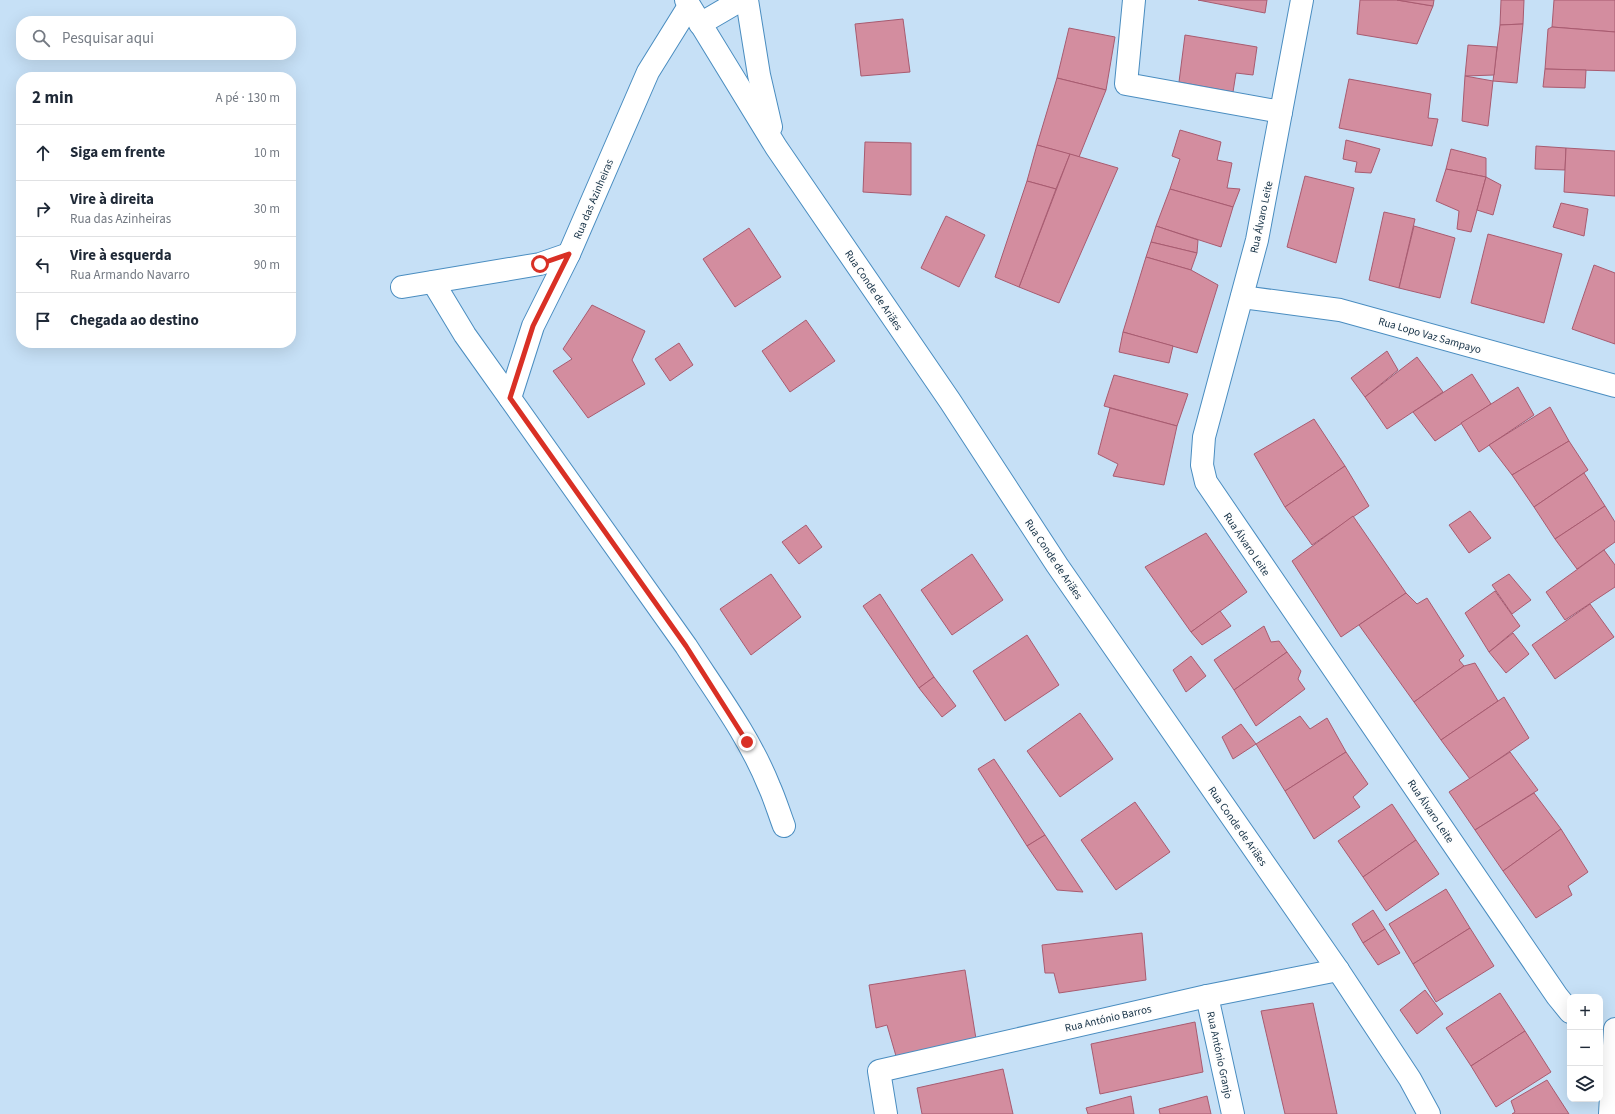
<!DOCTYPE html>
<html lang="pt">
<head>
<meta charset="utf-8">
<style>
  body { margin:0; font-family:"Source Sans 3",sans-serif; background:#f6f6f7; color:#1f2937 }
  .controls { position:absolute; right:12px; bottom:12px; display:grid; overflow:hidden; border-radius:8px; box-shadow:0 4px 16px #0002 }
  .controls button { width:36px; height:36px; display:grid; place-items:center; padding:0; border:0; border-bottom:1px solid #e0e1e3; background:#fff; color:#1f2937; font:20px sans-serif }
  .stop { position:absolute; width:12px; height:12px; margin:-9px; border:3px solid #d93025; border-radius:50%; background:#fff }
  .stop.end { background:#d93025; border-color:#fff; box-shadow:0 1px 4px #0008 }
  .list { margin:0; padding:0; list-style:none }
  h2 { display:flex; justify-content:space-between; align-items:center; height:52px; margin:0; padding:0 16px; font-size:17px }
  h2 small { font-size:13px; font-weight:400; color:#747a83 }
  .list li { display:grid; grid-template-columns:26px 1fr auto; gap:12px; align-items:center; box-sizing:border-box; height:56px; padding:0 16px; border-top:1px solid #e0e1e3 }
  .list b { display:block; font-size:15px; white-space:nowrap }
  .list p { margin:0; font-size:13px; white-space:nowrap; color:#747a83 }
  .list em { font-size:13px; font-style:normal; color:#747a83 }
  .icon { flex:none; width:22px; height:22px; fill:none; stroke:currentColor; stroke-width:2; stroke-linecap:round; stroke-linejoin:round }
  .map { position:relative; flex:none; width:1615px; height:1114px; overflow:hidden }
  .search { position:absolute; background:#fff; box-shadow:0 4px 16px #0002; left:16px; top:16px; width:280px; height:44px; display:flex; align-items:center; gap:10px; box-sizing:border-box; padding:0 14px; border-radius:16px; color:#747a83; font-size:15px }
  .panel { position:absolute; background:#fff; box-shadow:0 4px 16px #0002; left:16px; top:72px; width:280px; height:276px; border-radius:16px }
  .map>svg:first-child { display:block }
</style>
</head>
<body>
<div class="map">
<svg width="1615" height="1114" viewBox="0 0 1615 1114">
  <rect width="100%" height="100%" fill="#c6e0f6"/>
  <g fill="#d38d9f" stroke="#a85b70">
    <path d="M1198 0H1267L1265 13Z"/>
    <path d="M1360 0H1397L1433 6 1417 44 1357 34Z"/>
    <path d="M1397 0H1434L1433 6Z"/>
    <path d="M1501 0H1524L1523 24 1500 25Z"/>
    <path d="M1554 0H1615V32L1552 27Z"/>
    <path d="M903 19 910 72 861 76 855 24Z"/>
    <path d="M1523 24 1517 83 1493 81 1500 25Z"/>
    <path d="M1552 27 1615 32V71L1545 69 1548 29Z"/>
    <path d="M1069 28 1115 37 1106 90 1057 78Z"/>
    <path d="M1185 35 1257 47 1253 75 1236 73 1233 92 1179 82Z"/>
    <path d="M1468 45 1497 47 1494 75 1465 76Z"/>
    <path d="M1545 69 1586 70 1585 88 1543 87Z"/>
    <path d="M1465 76 1493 81 1488 126 1462 121Z"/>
    <path d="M1057 78 1106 90 1079 157 1037 145Z"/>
    <path d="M1349 79 1431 94 1428 118 1438 119 1432 146 1339 128Z"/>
    <path d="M1180 130 1221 142 1217 160 1232 163 1227 188 1240 189 1233 207 1170 189 1180 159 1172 156Z"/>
    <path d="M1346 140 1380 149 1371 173 1355 172 1357 162 1343 159Z"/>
    <path d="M865 142 911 143V195L863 192Z"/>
    <path d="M1037 145 1070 154 1056 189 1027 181Z"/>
    <path d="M1536 146 1566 148 1565 170 1535 169Z"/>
    <path d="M1566 148 1615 151V196L1564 192Z"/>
    <path d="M1451 149 1486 158V177L1446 169Z"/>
    <path d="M1070 154 1118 168 1059 303 1019 287Z"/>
    <path d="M1446 169 1486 177 1471 232 1457 229 1459 211 1436 201Z"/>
    <path d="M1305 176 1354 188 1336 263 1287 247Z"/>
    <path d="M1486 177 1501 185 1493 215 1477 210Z"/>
    <path d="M1027 181 1056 189 1019 287 995 277Z"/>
    <path d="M1170 189 1233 207 1221 247 1156 226Z"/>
    <path d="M1561 203 1588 209 1584 236 1553 227Z"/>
    <path d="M1384 212 1415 219 1399 288 1369 280Z"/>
    <path d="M946 216 985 235 959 287 921 268Z"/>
    <path d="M1156 226 1198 240 1197 253 1151 242Z"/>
    <path d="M1414 226 1455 238 1440 298 1399 288Z"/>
    <path d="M749 228 781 277 735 307 703 259Z"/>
    <path d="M1488 234 1562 254 1544 323 1471 303Z"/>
    <path d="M1151 242 1197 253 1191 270 1146 257Z"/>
    <path d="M1146 257 1191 270 1218 285 1197 353 1123 332Z"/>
    <path d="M1594 265 1615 273V344L1572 329Z"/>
    <path d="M592 305 645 331 632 360 645 384 588 418 553 371 572 359 563 349Z"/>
    <path d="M806 320 835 361 790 392 762 351Z"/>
    <path d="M1123 332 1173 346 1169 363 1119 352Z"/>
    <path d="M679 343 693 365 670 381 655 359Z"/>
    <path d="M1387 351 1398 370 1365 397 1351 378Z"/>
    <path d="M1417 357 1443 392 1387 429 1365 397Z"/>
    <path d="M1472 374 1491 404 1435 441 1413 412Z"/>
    <path d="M1114 375 1188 394 1177 426 1104 406Z"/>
    <path d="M1518 387 1534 415 1479 452 1461 423Z"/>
    <path d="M1550 407 1569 441 1512 475 1489 445Z"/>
    <path d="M1110 408 1177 426 1164 485 1113 476 1118 464 1098 454Z"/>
    <path d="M1314 419 1345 466 1285 507 1254 454Z"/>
    <path d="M1569 441 1588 470 1534 507 1512 475Z"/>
    <path d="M1345 466 1369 506 1312 545 1285 507Z"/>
    <path d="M1584 473 1605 506 1555 539 1534 507Z"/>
    <path d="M1605 506 1615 522V542L1577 569 1555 539Z"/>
    <path d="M1470 511 1491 538 1469 553 1449 525Z"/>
    <path d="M1353 516 1406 593 1341 637 1292 561Z"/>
    <path d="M806 525 822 547 799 564 782 542Z"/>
    <path d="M1206 533 1247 592 1191 632 1145 567Z"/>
    <path d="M1604 550 1615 565V587L1565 620 1546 592Z"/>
    <path d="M972 554 1003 600 952 635 921 590Z"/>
    <path d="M771 574 801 617 751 655 720 609Z"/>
    <path d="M1509 574 1531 600 1512 614 1492 585Z"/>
    <path d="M1495 591 1520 626 1489 652 1465 613Z"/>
    <path d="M1406 593 1417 604 1427 598 1464 656 1459 660 1464 666 1414 702 1359 625Z"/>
    <path d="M880 594 934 677 919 688 863 606Z"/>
    <path d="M1590 604 1614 637 1555 679 1532 645Z"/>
    <path d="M1220 611 1231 626 1202 645 1191 632Z"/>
    <path d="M1264 626 1271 642 1279 641 1287 652 1234 690 1214 660Z"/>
    <path d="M1513 633 1529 654 1506 673 1489 652Z"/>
    <path d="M1027 635 1059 685 1005 721 973 671Z"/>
    <path d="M1287 652 1301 671 1298 679 1305 689 1256 726 1234 690Z"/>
    <path d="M1191 656 1206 676 1186 692 1173 670Z"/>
    <path d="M1475 663 1498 701 1441 740 1414 702 1464 666Z"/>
    <path d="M934 677 956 706 942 717 919 688Z"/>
    <path d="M1504 697 1529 738 1470 779 1441 740Z"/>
    <path d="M1080 713 1113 759 1060 797 1027 751Z"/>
    <path d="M1300 716 1310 729 1327 718 1346 752 1285 791 1256 744Z"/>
    <path d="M1241 724 1256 744 1233 759 1222 737Z"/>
    <path d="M1346 752 1368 784 1353 797 1360 807 1314 839 1285 791Z"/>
    <path d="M1510 752 1538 790 1475 830 1449 792Z"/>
    <path d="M994 759 1045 835 1027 846 978 769Z"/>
    <path d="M1534 793 1561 829 1503 871 1475 830Z"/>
    <path d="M1135 802 1170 852 1116 890 1081 840Z"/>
    <path d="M1392 804 1416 840 1363 877 1338 841Z"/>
    <path d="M1561 829 1588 872 1568 886 1572 895 1536 918 1503 871Z"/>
    <path d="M1045 835 1083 892 1057 890 1027 846Z"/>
    <path d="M1416 840 1439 874 1386 911 1363 877Z"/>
    <path d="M1446 889 1470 928 1413 964 1389 924Z"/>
    <path d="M1373 910 1385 929 1363 943 1352 924Z"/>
    <path d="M1470 928 1494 966 1436 1002 1413 964Z"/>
    <path d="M1385 929 1400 953 1378 965 1363 943Z"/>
    <path d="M1142 933 1146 980 1059 993 1054 973H1045L1042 945Z"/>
    <path d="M965 970 976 1039 896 1056 887 1025 876 1028 869 985Z"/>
    <path d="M1425 990 1443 1014 1417 1034 1400 1010Z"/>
    <path d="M1500 993 1525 1031 1471 1066 1446 1028Z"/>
    <path d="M1313 1003 1337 1114H1285L1261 1011Z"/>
    <path d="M1195 1022 1203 1072 1100 1094 1091 1044Z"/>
    <path d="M1525 1031 1551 1072 1496 1107 1471 1066Z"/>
    <path d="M1003 1069 1013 1114H922L917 1088Z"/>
    <path d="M1547 1080 1569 1114H1512L1515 1112 1511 1101Z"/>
    <path d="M1131 1096 1134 1114H1088L1086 1108Z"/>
    <path d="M1207 1096 1211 1114H1160L1159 1109Z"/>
  </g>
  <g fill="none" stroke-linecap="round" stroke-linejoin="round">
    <g stroke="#4a8dc0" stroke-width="24">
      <g id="minor">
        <path d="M686 0 776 147 950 401 1057 565 1338 970 1410 1079 1429 1114"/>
        <path d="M747 0 759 75 771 127"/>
        <path d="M1134 0 1126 84 1281 112"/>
        <path d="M1302 0 1257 240 1204 437 1202 465 1206 482 1557 996 1570 1012"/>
        <path d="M700 24 736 3 738 0"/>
        <path d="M433 282 465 335 686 646C715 691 749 736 769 786 775 799 779 813 784 826"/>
        <path d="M402 287 540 264 569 254"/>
        <path d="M1242 297 1340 310 1615 386"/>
        <path d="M510 398 533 326 569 254 648 72 689 6"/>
        <path d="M1207 996 1233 1114"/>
        <path d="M886 1114 879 1071 1207 996 1338 970"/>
        <path d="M1610 1114 1615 1029"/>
      </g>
    </g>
    <use href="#minor" stroke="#fff" stroke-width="22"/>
  </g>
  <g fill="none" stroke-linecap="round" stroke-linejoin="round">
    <path stroke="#d93025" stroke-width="5" d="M540 264 569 254 533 326 510 398 686 646 747 742"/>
  </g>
  <g text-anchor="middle" stroke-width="3.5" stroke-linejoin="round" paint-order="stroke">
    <g font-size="11" fill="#132f44" stroke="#fdfdfd">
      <text transform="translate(593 199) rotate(-67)" y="4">Rua das Azinheiras</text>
      <text transform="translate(1261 217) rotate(-78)" y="4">Rua Álvaro Leite</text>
      <text transform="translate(874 290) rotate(56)" y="4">Rua Conde de Ariães</text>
      <text transform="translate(1430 335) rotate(16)" y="4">Rua Lopo Vaz Sampayo</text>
      <text transform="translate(1247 544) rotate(56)" y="4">Rua Álvaro Leite</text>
      <text transform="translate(1054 559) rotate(56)" y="4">Rua Conde de Ariães</text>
      <text transform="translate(1431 811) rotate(56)" y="4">Rua Álvaro Leite</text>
      <text transform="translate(1238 826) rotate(55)" y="4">Rua Conde de Ariães</text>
      <text transform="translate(1108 1018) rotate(-13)" y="4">Rua António Barros</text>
      <text transform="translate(1220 1055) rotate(78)" y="4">Rua António Granjo</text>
    </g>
  </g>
</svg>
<div class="controls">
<button>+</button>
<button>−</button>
<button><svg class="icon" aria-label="layers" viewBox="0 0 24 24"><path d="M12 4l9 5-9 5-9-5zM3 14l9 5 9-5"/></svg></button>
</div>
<div class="stop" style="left:540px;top:264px"></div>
<div class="stop end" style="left:747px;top:742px"></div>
<div class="search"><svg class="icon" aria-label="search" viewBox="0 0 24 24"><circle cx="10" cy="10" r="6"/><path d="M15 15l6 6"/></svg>Pesquisar aqui</div>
<section class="panel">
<h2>2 min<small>A pé · 130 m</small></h2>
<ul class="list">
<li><svg class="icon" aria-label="ahead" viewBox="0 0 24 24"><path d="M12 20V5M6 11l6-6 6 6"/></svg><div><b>Siga em frente</b></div><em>10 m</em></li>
<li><svg class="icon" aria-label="right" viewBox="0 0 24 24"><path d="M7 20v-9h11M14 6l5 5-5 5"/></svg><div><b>Vire à direita</b><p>Rua das Azinheiras</p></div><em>30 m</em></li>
<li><svg class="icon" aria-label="left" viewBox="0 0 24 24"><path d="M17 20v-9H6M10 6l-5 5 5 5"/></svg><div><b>Vire à esquerda</b><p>Rua Armando Navarro</p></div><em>90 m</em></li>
<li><svg class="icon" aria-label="arrive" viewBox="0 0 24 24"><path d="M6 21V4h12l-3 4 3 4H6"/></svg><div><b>Chegada ao destino</b></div></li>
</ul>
</section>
</div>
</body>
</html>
